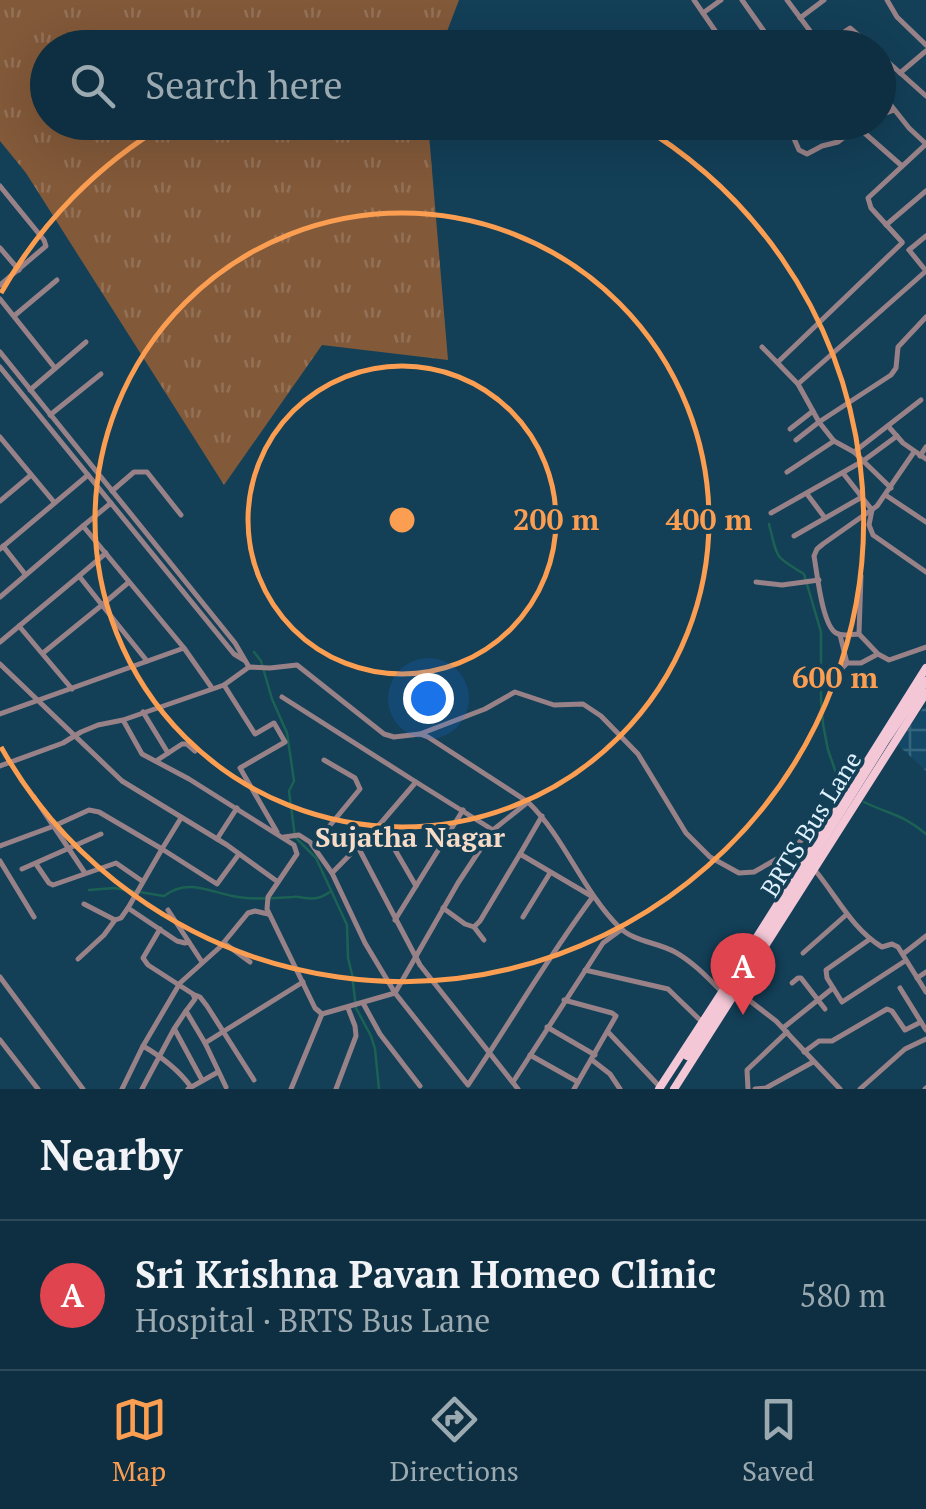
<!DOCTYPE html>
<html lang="en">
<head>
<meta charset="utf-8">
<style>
  body { margin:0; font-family:"PT Serif",serif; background:#173748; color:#f1f3f6 }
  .you { position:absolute; left:428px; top:698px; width:35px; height:35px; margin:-25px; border:8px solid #fff; border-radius:50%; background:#1a73e8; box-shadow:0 0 0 15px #1a73e833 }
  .badge { display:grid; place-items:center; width:65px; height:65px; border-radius:50%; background:#fc9e52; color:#fff; font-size:32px; font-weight:700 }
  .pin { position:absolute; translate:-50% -82px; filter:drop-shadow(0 2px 5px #0008) }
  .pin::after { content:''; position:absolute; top:52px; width:35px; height:30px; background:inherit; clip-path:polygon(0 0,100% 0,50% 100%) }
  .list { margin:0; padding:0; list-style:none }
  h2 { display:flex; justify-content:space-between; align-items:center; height:130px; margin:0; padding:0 40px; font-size:42px }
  h2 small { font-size:32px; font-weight:400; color:#9ba9b1 }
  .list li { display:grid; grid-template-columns:65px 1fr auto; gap:30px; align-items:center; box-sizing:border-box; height:150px; padding:0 40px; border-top:2px solid #2e4a5a }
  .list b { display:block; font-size:38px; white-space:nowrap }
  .list p { margin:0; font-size:32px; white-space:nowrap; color:#9ba9b1 }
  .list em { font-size:32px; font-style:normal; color:#9ba9b1 }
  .icon { flex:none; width:55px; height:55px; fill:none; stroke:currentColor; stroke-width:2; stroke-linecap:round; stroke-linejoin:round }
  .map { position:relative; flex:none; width:926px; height:1089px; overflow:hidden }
  .search { position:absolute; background:#0e2f41; box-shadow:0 10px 40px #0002; left:30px; right:30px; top:30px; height:110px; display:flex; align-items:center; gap:25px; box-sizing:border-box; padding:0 35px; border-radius:55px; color:#9ba9b1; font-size:38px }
  .sheet { height:280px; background:#0e2f41 }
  nav { display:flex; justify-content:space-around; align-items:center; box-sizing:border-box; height:140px; border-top:2px solid #2e4a5a; background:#0e2f41; font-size:28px; color:#9ba9b1 }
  nav a { display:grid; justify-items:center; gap:5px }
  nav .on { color:#fc9e52 }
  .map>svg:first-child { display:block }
</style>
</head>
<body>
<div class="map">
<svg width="926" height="1089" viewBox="0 0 926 1089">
  <defs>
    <pattern id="industrial-grid" width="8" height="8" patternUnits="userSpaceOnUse" patternTransform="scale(2.5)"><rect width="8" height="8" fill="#134966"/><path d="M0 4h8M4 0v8" fill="none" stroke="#35647d"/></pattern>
    <pattern id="grass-tufts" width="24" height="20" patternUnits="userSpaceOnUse" patternTransform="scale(2.5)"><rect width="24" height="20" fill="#825939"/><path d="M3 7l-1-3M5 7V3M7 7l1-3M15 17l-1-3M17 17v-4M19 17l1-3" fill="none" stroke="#937157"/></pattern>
  </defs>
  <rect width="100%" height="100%" fill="#133f57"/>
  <path fill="url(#industrial-grid)" d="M924 707 926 708V771L897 744Z"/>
  <path fill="url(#grass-tufts)" d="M0 0H459L441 47 48 48V122L428 123 448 360 322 345 224 485 26 173 0 141Z"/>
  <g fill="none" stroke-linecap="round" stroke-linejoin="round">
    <g stroke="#1c6254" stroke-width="2.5">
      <path d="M769 524C778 559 773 555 804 574L821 632V699L823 724 828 750 841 787"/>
      <path d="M254 652 261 661 272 699 287 733 294 781 289 791 295 837 316 858 347 925 348 958 352 974 356 1008 371 1036 375 1049 379 1089"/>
      <path d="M864 802C888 814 903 814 926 834"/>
      <path d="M89 890 114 888 164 896C189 877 210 893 238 897 256 900 275 898 293 897 300 896 309 900 316 898 321 898 326 894 330 892"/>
    </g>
    <g stroke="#988288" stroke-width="5">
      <path d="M694 0 727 48"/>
      <path d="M742 0 776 48"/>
      <path d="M787 0 822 47"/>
      <path d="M887 0 897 17 926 45"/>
      <path d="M703 13 721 0"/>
      <path d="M800 18 824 0"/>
      <path d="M821 48 850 28 873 48"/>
      <path d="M878 53 926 96"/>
      <path d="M900 73 926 51"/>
      <path d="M878 89 909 128 925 143"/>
      <path d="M878 116 894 110"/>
      <path d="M783 122 792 134 799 150 807 154 822 146 838 142 863 122"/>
      <path d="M852 122 902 166"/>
      <path d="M0 186 44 240 46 246 0 285"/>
      <path d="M886 225 926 191"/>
      <path d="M902 242 871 208 868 198 926 144"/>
      <path d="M0 248 19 270"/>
      <path d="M909 250 926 236"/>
      <path d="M0 299 55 368"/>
      <path d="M14 316 57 280"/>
      <path d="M762 347 798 384 819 422 834 441 854 452 891 488"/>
      <path d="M0 352 235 643 249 667"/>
      <path d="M778 362 902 243"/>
      <path d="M0 367 234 654 244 660"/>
      <path d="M798 384 926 271 909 250"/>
      <path d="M30 390 86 342"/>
      <path d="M50 415 101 374"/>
      <path d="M888 426 903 443 926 459"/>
      <path d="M790 429 813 411"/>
      <path d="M0 437 54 502"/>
      <path d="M796 440 819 422 891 375 896 368 898 347 926 317"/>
      <path d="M854 452 921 400"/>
      <path d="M914 452 877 506 823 544 817 549 814 556C817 572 822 625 836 633 843 637 852 634 859 634L878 654 889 660 926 647"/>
      <path d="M920 456 926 447"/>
      <path d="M787 472 834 441"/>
      <path d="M843 473 872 510"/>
      <path d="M112 491 134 472H147L181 515"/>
      <path d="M807 494 825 518"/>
      <path d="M887 496 926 522"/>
      <path d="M0 501 31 475"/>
      <path d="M111 503 83 526 184 648 212 688"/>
      <path d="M872 510 869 525 873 535 926 572"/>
      <path d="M771 513 863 461 897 436"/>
      <path d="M794 536 862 497"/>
      <path d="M3 546 25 574"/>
      <path d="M0 549 88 475"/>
      <path d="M129 582 102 605 147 661"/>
      <path d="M756 582 782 585 819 580"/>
      <path d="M0 597 83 526"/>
      <path d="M19 626 72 689"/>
      <path d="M859 633 861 576"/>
      <path d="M840 635 847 663"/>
      <path d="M0 642 79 576"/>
      <path d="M43 653 102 605 79 576 106 553"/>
      <path d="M0 664 122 781 227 845 278 882"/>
      <path d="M833 678 847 663H861L876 655"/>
      <path d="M224 685 255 734 274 723 285 742 240 768 277 832"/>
      <path d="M282 697 416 782"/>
      <path d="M143 712 168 753"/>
      <path d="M0 714 184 648"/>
      <path d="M420 734 485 709 515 692 554 705 583 704 601 716 638 754 686 833 710 857 739 873 754 872 791 851 813 828 823 830"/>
      <path d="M156 761 182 744H187L195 751"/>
      <path d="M0 766 63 743 81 732 98 725 123 720 224 685 249 667 270 668 297 665 384 734 394 737 420 734 428 737 528 802 493 830 458 883 395 993 322 1014 315 1008 267 909 268 897 297 854 294 845 189 779 142 754 123 720"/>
      <path d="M34 797 85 873"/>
      <path d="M528 802C565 838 582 890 619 927 634 942 657 942 675 952 693 962 708 978 722 992"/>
      <path d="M181 818 162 849 217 884 239 854"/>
      <path d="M380 824 416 886"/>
      <path d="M284 837 299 835 310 842 332 873 365 943 395 993 468 1085C510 1023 547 958 592 898"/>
      <path d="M217 839 237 808"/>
      <path d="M0 846 54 826 89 810 99 812 162 849 128 908 177 941 185 943 189 942"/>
      <path d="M313 846 360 789 355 778 324 760"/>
      <path d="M358 847 420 965 518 1089"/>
      <path d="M520 854 542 816"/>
      <path d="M0 861 34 917"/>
      <path d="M36 864 49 883 53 885 116 863 142 881"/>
      <path d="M22 869 101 834"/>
      <path d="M814 869C836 895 852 929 882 947L892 944 898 947 926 992"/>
      <path d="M332 873 380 824 416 782 493 830"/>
      <path d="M84 904 115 920 121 918 128 908"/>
      <path d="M443 908 465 924 474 927 480 921 520 854 593 897"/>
      <path d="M168 910 202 962"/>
      <path d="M523 917 550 873"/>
      <path d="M395 920 463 810"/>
      <path d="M474 927 484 940"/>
      <path d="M160 929 143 958 148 965 193 994 195 999 186 1011"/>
      <path d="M870 939 826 970 827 978 842 1002 905 961"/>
      <path d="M224 943 250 962"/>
      <path d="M803 953 846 915"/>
      <path d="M903 954 926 936"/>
      <path d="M78 959 104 935 115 920"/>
      <path d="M585 970 668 989 701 1021"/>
      <path d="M0 977 83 1089"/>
      <path d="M917 978 926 972"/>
      <path d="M792 983 798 978H801L825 1009"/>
      <path d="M900 988 926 1030"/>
      <path d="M737 991 776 1021 840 1089"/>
      <path d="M195 995 200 997 207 1006 254 1080"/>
      <path d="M564 1000 612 1013 616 1016 574 1089"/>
      <path d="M363 1003 380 1034 420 1086"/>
      <path d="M547 1027 595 1055"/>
      <path d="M783 1028 833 988"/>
      <path d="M175 1030 202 1080"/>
      <path d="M608 1032 660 1087"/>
      <path d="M0 1040 38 1089"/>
      <path d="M205 1043 226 1087"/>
      <path d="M143 1046C162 1057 178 1069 191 1087"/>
      <path d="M804 1052 819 1041H832L887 1009 892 1011 905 1030 921 1022"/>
      <path d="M530 1055 578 1082"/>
      <path d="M592 1060 610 1074 620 1089"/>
      <path d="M513 1082 603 943 622 929"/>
      <path d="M122 1089 143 1046 180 983 220 947 248 913 255 911 268 914"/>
      <path d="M142 1089 174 1029 186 1011 205 1043 303 982"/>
      <path d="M188 1089 218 1072"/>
      <path d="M291 1089 322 1014"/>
      <path d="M336 1089 356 1036 355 1026 348 1008"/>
      <path d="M748 1089 747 1070 787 1032"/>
      <path d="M755 1089 766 1088 813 1062"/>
      <path d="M860 1089 905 1049 926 1039"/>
      <path d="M925 1089 926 1088"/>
    </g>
    <g stroke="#f4c7d6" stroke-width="8">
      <path d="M733 985 886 740 926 681"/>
      <path d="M687 1056 726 997"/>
      <path d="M659 1089 728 983 926 668"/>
      <path d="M674 1089 926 693"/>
    </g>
  </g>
  <g fill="none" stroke="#fc9e52" stroke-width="5">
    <circle cx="402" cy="520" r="154"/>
    <circle cx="402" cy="520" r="307"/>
    <path d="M1 293A461 461 0 0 1 168 123M636 123A461 461 0 1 1 1 747"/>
  </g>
  <g text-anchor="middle" stroke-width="8" stroke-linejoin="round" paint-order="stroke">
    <g font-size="25" fill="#def1fd" stroke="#133f57">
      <text transform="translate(811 824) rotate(-58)" y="9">BRTS Bus Lane</text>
    </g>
    <g font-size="28" font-weight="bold" fill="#f6dbc7" stroke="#133f57">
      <text x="410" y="847">Sujatha Nagar</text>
    </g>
  </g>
  <circle cx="402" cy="520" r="15" fill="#fc9e52" stroke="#133f57" stroke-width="5"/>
  <g font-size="30" text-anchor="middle" font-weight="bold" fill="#fc9e52" stroke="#133f57" stroke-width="8" stroke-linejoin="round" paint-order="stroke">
    <text x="556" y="530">200 m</text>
    <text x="709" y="530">400 m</text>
    <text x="835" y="688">600 m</text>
  </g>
</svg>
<div class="you"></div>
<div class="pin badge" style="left:743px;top:1015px;background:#e0444e">A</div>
<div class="search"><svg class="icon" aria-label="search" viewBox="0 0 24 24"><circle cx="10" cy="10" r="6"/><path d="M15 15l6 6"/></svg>Search here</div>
</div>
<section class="sheet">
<h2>Nearby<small></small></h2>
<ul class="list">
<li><span class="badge" style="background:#e0444e">A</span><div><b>Sri Krishna Pavan Homeo Clinic</b><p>Hospital · BRTS Bus Lane</p></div><em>580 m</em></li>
</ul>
</section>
<nav>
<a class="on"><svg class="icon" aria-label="map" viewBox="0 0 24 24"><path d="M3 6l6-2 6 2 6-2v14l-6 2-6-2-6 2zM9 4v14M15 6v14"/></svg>Map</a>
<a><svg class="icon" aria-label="directions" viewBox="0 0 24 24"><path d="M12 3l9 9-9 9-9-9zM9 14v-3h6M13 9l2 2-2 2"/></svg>Directions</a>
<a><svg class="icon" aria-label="saved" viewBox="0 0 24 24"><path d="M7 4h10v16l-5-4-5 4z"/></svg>Saved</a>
</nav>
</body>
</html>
